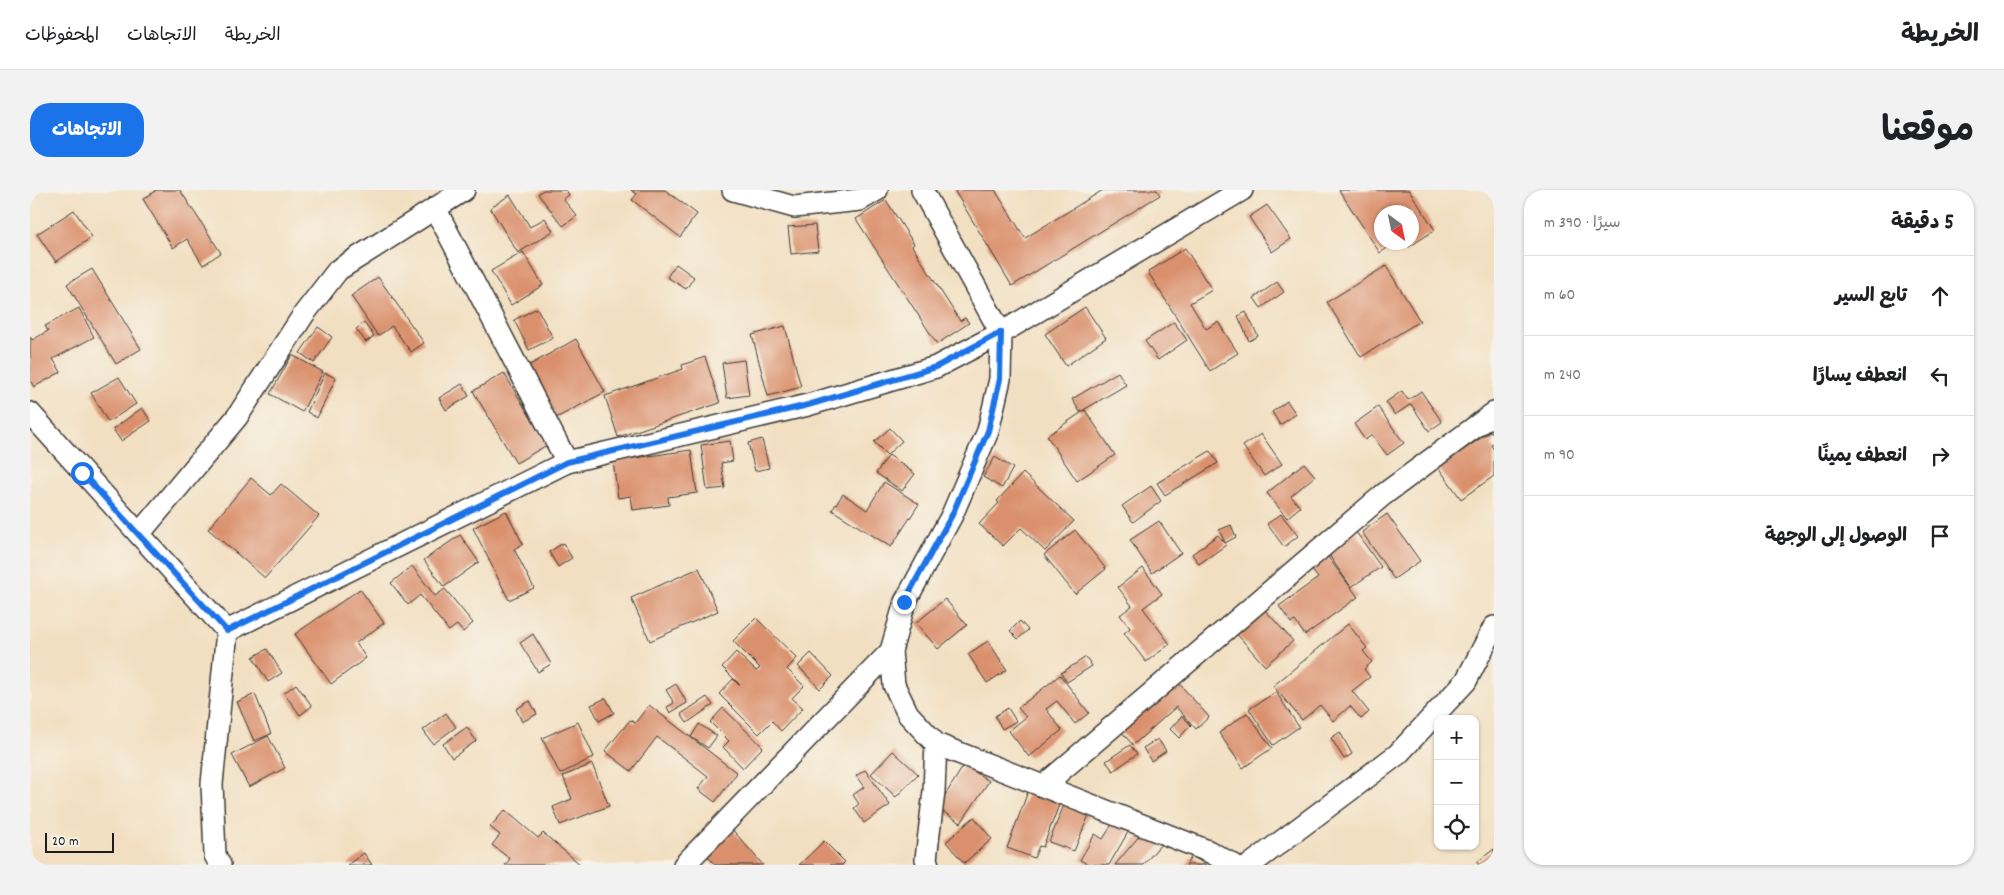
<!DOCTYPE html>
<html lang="ar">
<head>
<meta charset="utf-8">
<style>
  body { margin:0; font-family:Dekko,"Playpen Sans Arabic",sans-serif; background:#f2f2f2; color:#202124; direction:rtl }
  .controls { position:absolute; right:15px; bottom:15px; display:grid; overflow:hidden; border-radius:10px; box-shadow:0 1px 4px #0004 }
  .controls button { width:45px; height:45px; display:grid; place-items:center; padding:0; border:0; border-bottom:1px solid #e0e0e0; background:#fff; color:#202124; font:25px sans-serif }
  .compass { position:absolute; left:1344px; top:15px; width:45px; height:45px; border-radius:50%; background:#fff; box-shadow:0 1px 4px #0004; rotate:147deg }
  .scale { position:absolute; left:15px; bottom:12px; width:69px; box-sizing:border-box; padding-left:5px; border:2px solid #1c1c1c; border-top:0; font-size:14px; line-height:18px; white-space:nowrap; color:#1c1c1c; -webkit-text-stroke:4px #f7f3e8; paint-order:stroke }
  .stop { position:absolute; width:15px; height:15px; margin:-11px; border:4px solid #1a73e8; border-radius:50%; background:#fff }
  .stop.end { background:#1a73e8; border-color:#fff; box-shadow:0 1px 5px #0008 }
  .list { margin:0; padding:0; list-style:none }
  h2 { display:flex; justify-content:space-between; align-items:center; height:65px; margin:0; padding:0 20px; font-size:21px }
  h2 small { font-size:16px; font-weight:400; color:#757577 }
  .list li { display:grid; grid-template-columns:32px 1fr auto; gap:15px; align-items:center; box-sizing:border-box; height:80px; padding:0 20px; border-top:1px solid #e0e0e0 }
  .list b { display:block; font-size:19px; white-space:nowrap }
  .list em { font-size:16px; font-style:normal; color:#757577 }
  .icon { flex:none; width:28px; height:28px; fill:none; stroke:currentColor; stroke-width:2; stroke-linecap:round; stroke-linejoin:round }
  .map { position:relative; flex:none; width:1464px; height:675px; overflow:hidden; direction:ltr; border-radius:20px }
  header { display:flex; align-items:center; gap:30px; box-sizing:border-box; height:70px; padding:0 25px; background:#fff; border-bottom:1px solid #e0e0e0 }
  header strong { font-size:24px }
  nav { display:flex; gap:28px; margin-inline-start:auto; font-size:18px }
  .intro { display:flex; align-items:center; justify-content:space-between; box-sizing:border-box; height:120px; padding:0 30px }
  h1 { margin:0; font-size:35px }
  .button { padding:12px 22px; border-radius:20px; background:#1a73e8; color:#fff; font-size:18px; font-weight:700 }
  main { display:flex; gap:30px; padding:0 30px }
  aside { flex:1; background:#fff; border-radius:20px; box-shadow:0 1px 4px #0004 }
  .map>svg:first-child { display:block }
</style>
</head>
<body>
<header>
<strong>الخريطة</strong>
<nav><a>الخريطة</a><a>الاتجاهات</a><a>المحفوظات</a></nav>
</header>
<div class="intro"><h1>موقعنا</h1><a class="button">الاتجاهات</a></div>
<main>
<aside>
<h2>5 دقيقة<small>سيرًا · 390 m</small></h2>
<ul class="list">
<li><svg class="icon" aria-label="ahead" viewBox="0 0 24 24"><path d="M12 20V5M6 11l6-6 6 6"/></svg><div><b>تابع السير</b></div><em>60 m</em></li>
<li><svg class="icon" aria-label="left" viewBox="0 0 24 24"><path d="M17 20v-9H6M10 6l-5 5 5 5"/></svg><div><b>انعطف يسارًا</b></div><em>240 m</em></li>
<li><svg class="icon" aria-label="right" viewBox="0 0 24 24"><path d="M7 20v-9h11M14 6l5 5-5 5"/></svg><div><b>انعطف يمينًا</b></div><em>90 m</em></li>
<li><svg class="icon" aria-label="arrive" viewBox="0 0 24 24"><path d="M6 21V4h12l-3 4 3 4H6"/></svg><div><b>الوصول إلى الوجهة</b></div></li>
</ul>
</aside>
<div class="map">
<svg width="1464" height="675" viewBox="0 0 1464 675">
  <rect width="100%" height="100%" fill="#f7f3e8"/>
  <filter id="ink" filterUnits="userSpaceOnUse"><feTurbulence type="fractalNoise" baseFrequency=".02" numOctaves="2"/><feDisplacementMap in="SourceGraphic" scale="10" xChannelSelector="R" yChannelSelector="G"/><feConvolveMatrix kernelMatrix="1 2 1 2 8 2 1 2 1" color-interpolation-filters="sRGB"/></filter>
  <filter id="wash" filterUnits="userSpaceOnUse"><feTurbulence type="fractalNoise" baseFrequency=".0096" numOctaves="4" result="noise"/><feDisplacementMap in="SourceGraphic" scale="20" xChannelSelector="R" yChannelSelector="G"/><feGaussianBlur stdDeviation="1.12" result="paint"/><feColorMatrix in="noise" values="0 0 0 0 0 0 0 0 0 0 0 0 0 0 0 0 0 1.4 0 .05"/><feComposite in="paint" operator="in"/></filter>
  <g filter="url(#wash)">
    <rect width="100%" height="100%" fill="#f2dfc1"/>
    <g id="blocks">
      <g fill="#da906d">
        <path d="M124 0H150L191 63 173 75 157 49 143 58 113 9 125 1Z"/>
        <path d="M513 0H536L539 5 533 9 547 26 533 36 508 4Z"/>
        <path d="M601 0H635L667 24 650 47 602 10 607 4Z"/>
        <path d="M924 0H965L995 48 1073 0H1127L1130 5 982 96Z"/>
        <path d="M1309 0H1379L1405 40 1379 57 1376 52H1382V22H1352V52H1366L1350 63Z"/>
        <path d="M480 5 500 37 515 28 523 41 488 63 460 18Z"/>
        <path d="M856 10 884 54 882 56 930 131 935 128 939 133 907 154 826 29Z"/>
        <path d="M1237 15 1261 49 1242 62 1219 27Z"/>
        <path d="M44 20 62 47 26 72 7 44Z"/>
        <path d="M785 35 788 61 761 64 758 37Z"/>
        <path d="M1155 58 1182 100 1160 113 1176 139 1188 132 1208 163 1180 181 1118 82Z"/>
        <path d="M493 62 513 95 481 115 461 81Z"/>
        <path d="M646 74 664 87 656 99 637 87Z"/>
        <path d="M1356 76 1390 131 1331 167 1297 112Z"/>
        <path d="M62 79 111 159 86 174 37 94Z"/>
        <path d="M348 87 394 153 381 162 362 136 348 146 321 106Z"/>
        <path d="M1247 92 1254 102 1231 118 1224 108Z"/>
        <path d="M1055 117 1076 148 1036 176 1015 144Z"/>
        <path d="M49 118 64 147 23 169 31 182 4 197 0 190V147L2 150 18 141 15 136Z"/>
        <path d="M507 118 523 148 499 160 484 130Z"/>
        <path d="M1216 122 1228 146 1219 151 1208 126Z"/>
        <path d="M1144 132 1157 150 1128 170 1115 151Z"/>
        <path d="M334 133 344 146 336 152 326 139Z"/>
        <path d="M755 136 771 197 738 206 722 145Z"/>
        <path d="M288 137 302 147 284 173 270 163Z"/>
        <path d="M546 149 575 202 526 228 498 176Z"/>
        <path d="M262 165 293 182 272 222 240 204Z"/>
        <path d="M675 167 690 213 588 247 575 206 653 179 652 175Z"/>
        <path d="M714 170 719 205 697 208 692 173Z"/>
        <path d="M1088 182 1096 195 1050 222 1042 209Z"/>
        <path d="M295 183 306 188 287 228 277 222Z"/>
        <path d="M474 183 517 255 486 273 443 201Z"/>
        <path d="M89 187 106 214 78 232 61 203Z"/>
        <path d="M432 194 439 206 416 220 409 208Z"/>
        <path d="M1372 201 1378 210 1391 201 1412 232 1399 241 1381 214 1365 225 1356 212Z"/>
        <path d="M1257 211 1266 224 1250 235 1242 222Z"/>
        <path d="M1348 217 1374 253 1357 265 1342 245 1335 250 1324 234Z"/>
        <path d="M112 218 121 231 91 251 83 239Z"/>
        <path d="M1055 220 1085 265 1047 291 1017 246Z"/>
        <path d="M860 238 872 251 857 265 844 252Z"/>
        <path d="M1461 241 1464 245V253L1461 255 1464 260V286L1431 309 1408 277Z"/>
        <path d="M1231 244 1252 274 1234 286 1213 256Z"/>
        <path d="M732 249 739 278 725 281 718 253Z"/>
        <path d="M700 251 703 271 691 273 695 298 677 300 671 255Z"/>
        <path d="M661 260 667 303 638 307 639 315 603 320 601 306 588 308 583 271Z"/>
        <path d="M1180 261 1188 273 1135 305 1127 293Z"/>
        <path d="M859 265 885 284 872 301 846 283Z"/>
        <path d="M965 267 983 278 972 298 953 287Z"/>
        <path d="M1274 273 1285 286 1261 306 1270 317 1257 328 1237 303Z"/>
        <path d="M993 283 1044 331 1015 361 991 338 973 356 949 334 969 313 967 311Z"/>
        <path d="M221 288 241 305 251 294 289 326 235 388 178 339Z"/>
        <path d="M854 292 889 314 861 357 802 320 813 304 837 320Z"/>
        <path d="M1121 296 1131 311 1103 332 1092 316Z"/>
        <path d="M476 321 493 354 484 359 504 398 479 410 443 338Z"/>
        <path d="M1251 324 1268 346 1254 357 1237 334Z"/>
        <path d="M1357 324 1390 371 1364 389 1332 342Z"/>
        <path d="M1129 331 1151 363 1122 383 1100 350Z"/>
        <path d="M1201 335 1206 347 1195 353 1189 340Z"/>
        <path d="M1045 340 1076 379 1045 404 1014 365Z"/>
        <path d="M1326 342 1351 377 1321 397 1297 362Z"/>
        <path d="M430 345 449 372 414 397 394 370Z"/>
        <path d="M1188 345 1196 355 1169 374 1162 364Z"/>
        <path d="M533 353 542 368 528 377 519 362Z"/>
        <path d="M1298 367 1328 407 1275 445 1265 431 1261 433 1249 416 1288 388 1281 379Z"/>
        <path d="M382 376 405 406 415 399 443 433 433 442 427 435 419 441 390 405 378 415 361 393Z"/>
        <path d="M669 378 688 421 620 451 601 408Z"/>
        <path d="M1113 378 1132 404 1113 418 1140 454 1116 472 1094 443 1100 438 1090 425 1102 416 1088 397Z"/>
        <path d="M330 399 354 433 326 453 336 468 301 494 265 444Z"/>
        <path d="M915 409 937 435 908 459 886 433Z"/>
        <path d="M1233 418 1263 451 1235 476 1205 442Z"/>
        <path d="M726 428 767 468 757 479 774 496 762 508 773 518 751 541 742 531 729 544 689 504 703 489 709 495H710L692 477 706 462 726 481 730 478 703 451Z"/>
        <path d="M990 431 998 440 988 449 980 441Z"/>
        <path d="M1318 434 1337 458 1333 461 1342 472 1334 479 1340 487 1322 501 1339 522 1331 529 1320 516 1303 531 1290 515 1272 530 1243 496Z"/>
        <path d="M503 444 521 474 508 482 490 453Z"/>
        <path d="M958 451 977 480 957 493 938 464Z"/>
        <path d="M237 459 252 483 238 492 223 467Z"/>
        <path d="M781 463 803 486 790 499 768 476Z"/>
        <path d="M1056 467 1062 476 1037 492 1031 483Z"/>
        <path d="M1030 485 1059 523 1045 534 1027 511 1016 519 1032 540 999 567 979 541 996 527 988 518Z"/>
        <path d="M1145 489 1179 527 1166 539 1146 517 1103 555 1089 539Z"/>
        <path d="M266 494 282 516 270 525 254 503Z"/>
        <path d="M646 494 657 513 640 523 637 517 644 513 636 500Z"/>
        <path d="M1246 502 1269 537 1243 555 1219 519Z"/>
        <path d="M225 504 241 544 224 551 207 512Z"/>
        <path d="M677 507 683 515 657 533 651 524Z"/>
        <path d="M576 508 584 523 569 531 561 515Z"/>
        <path d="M500 511 507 524 492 532 486 519Z"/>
        <path d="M619 515 707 583 685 612 668 599 678 586 627 547 601 581 575 561 600 530 605 533Z"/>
        <path d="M693 518 733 557 713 578 693 557 699 551 680 532Z"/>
        <path d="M978 518 986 531 972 539 965 526Z"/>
        <path d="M416 523 426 537 403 554 393 540Z"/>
        <path d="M1217 523 1242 558 1213 578 1189 543Z"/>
        <path d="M1152 526 1161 535 1149 548 1140 539Z"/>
        <path d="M548 532 564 567 530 584 512 548Z"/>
        <path d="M669 534 687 546 678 558 661 547Z"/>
        <path d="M437 537 446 551 422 568 413 554Z"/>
        <path d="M1310 542 1322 564 1314 569 1301 548Z"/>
        <path d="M238 546 255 578 219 597 202 565Z"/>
        <path d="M1128 549 1136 561 1121 571 1113 558Z"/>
        <path d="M1100 555 1107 564 1083 581 1076 571Z"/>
        <path d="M863 561 888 584 866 607 841 584Z"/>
        <path d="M562 574 579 616 530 635 523 617 542 609 533 586Z"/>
        <path d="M934 575 959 591 931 633 907 618Z"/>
        <path d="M835 580 860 615 834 633 824 618 829 614 823 605 834 597 826 586Z"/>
        <path d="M1000 596 1032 607 1013 657 1009 656 1004 668 977 658Z"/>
        <path d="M1034 615 1059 625 1044 661 1019 652Z"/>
        <path d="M475 620 508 648 513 643 551 675H475L480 669 462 655 470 645 460 637Z"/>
        <path d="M944 627 962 649 934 673 916 652Z"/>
        <path d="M1086 628 1101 637 1079 675H1059L1050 670 1065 644 1073 649Z"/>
        <path d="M701 638 733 675H685L674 662Z"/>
        <path d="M1115 639 1132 653 1113 675H1085Z"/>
        <path d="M794 651 815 672 812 675H769Z"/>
        <path d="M1464 659V675H1449L1447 672Z"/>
        <path d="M334 663 342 675H317Z"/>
        <path d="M1162 666 1176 675H1156Z"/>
      </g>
    </g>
  </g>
  <g filter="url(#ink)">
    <use href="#blocks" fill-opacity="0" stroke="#3c3935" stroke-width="1"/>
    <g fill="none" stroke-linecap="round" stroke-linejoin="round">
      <g stroke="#3c3935" stroke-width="24">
        <g id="street">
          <path d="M703 0 764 17 830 10 847 0"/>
          <path d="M892 0 971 143 970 189 958 241 922 325 875 412 861 461 864 495 878 524 906 554 1178 661 1204 675"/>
          <path d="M405 18 537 272"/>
          <path d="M0 223 109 344 207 227 274 124 308 80 434 0"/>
          <path d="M109 344 197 441 537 272 778 215 906 177 971 143 1212 0"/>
          <path d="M1013 596 1353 305 1464 223"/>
          <path d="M190 675 185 665 182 594 197 441"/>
          <path d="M654 675 861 461"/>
          <path d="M898 675 896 669 904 601 906 554"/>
          <path d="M1220 675 1368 564 1436 491 1464 437"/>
        </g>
      </g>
      <use href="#street" stroke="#fff" stroke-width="21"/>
    </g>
  </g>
  <g fill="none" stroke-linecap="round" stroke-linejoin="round" filter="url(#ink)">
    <path stroke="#1a73e8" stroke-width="6" d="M52 283 197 441 537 272 778 215 906 177 971 142 970 189 958 241 922 325 874 412"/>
  </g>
</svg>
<div class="controls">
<button>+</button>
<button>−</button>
<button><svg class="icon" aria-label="locate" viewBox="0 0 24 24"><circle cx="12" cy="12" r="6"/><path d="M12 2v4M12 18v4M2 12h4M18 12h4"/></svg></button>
</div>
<svg class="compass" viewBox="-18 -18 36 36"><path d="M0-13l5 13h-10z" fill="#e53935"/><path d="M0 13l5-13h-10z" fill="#757577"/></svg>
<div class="scale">20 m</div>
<div class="stop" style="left:52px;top:283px"></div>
<div class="stop end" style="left:874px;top:412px"></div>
</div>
</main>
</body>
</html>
